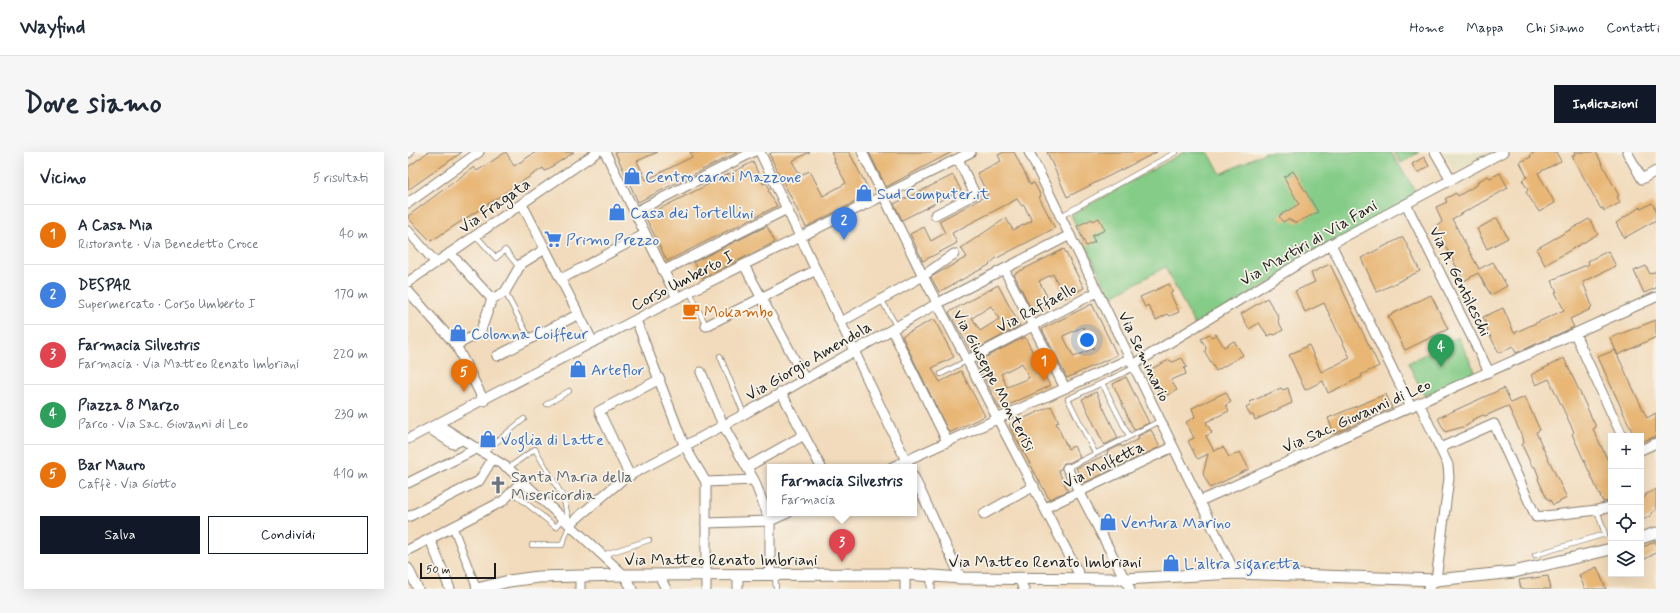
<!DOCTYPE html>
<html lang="it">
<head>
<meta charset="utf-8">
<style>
  body { margin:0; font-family:Mynerve,sans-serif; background:#f6f6f7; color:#1f2937 }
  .controls { position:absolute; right:12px; bottom:12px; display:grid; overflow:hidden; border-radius:0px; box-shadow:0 4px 16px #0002 }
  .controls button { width:36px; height:36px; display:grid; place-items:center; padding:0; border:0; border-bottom:1px solid #e0e1e3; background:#fff; color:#1f2937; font:20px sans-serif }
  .scale { position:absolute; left:12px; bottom:10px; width:76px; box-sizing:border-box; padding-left:4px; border:2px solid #1c1c1c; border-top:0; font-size:11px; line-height:14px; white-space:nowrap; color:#1c1c1c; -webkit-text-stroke:3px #f7f3e8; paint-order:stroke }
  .you { position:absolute; left:679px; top:188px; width:14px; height:14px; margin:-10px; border:3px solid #fff; border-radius:50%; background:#1a73e8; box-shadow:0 0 0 6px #1a73e833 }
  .badge { display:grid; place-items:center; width:26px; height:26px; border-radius:50%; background:#111827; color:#fff; font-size:13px; font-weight:700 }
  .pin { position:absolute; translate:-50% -33px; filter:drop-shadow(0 1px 2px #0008) }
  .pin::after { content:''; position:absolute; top:21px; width:14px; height:12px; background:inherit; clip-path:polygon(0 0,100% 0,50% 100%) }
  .popup { position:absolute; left:359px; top:312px; width:150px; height:52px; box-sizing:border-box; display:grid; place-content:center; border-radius:0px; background:#fff; filter:drop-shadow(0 1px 3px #0005); font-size:13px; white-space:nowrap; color:#747a83 }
  .popup b { font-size:15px; color:#1f2937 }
  .popup::after { content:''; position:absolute; left:50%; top:100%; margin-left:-8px; border:8px solid transparent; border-top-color:#fff }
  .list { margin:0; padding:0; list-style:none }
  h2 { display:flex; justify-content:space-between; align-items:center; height:52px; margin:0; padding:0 16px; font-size:17px }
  h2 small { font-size:13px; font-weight:400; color:#747a83 }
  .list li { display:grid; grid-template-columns:26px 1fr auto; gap:12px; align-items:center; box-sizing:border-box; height:60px; padding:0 16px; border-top:1px solid #e0e1e3 }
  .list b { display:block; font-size:15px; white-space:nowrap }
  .list p { margin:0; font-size:13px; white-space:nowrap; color:#747a83 }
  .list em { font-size:13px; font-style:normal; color:#747a83 }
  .actions { display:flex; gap:8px; padding:12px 16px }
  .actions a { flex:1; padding:9px 0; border:1px solid #111827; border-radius:0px; text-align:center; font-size:14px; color:#111827 }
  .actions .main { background:#111827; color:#fff }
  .icon { flex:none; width:22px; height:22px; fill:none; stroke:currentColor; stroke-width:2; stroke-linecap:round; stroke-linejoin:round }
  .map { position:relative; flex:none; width:1248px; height:437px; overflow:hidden; border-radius:0px }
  header { display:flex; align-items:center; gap:24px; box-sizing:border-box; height:56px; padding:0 20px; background:#fff; border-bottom:1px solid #e0e1e3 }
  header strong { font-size:19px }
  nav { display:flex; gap:22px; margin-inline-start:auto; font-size:14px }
  .intro { display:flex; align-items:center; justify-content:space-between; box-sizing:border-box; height:96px; padding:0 24px }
  h1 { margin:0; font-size:28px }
  .button { padding:10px 18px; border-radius:0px; background:#111827; color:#fff; font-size:14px; font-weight:700 }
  main { display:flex; gap:24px; padding:0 24px }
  aside { flex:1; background:#fff; border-radius:0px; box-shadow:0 4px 16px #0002 }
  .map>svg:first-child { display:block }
</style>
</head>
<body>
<header>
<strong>Wayfind</strong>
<nav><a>Home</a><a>Mappa</a><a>Chi siamo</a><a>Contatti</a></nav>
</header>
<div class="intro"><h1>Dove siamo</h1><a class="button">Indicazioni</a></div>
<main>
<aside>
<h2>Vicino<small>5 risultati</small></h2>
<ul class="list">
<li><span class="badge" style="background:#e8710a">1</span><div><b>A Casa Mia</b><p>Ristorante · Via Benedetto Croce</p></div><em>40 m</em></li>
<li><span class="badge" style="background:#3f7fe0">2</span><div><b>DESPAR</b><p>Supermercato · Corso Umberto I</p></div><em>170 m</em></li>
<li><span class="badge" style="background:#e0444e">3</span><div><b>Farmacia Silvestris</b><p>Farmacia · Via Matteo Renato Imbriani</p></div><em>220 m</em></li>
<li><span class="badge" style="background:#2e9e5b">4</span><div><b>Piazza 8 Marzo</b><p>Parco · Via Sac. Giovanni di Leo</p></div><em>230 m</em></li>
<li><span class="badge" style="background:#e8710a">5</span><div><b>Bar Mauro</b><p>Caffè · Via Giotto</p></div><em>410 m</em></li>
</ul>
<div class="actions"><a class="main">Salva</a><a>Condividi</a></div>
</aside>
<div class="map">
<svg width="1248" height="437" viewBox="0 0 1248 437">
  <rect width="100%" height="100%" fill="#f7f3e8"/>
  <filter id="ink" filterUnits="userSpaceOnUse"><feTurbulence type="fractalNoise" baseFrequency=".025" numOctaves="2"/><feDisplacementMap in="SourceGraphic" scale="8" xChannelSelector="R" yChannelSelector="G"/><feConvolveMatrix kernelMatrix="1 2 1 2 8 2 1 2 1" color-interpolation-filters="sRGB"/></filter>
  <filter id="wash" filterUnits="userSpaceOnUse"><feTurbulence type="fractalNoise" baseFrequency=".012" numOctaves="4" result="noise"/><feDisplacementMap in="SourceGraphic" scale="16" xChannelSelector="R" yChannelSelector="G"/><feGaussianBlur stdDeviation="0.9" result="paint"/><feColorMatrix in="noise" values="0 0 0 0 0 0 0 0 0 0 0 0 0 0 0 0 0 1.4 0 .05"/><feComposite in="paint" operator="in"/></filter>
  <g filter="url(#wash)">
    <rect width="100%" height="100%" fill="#f2dbbc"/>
    <path fill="#e0ddbb" d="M1036 0H1084L1048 19Z"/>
    <g fill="#84cc87" stroke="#507452">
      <path d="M776 0H800L813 22 858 0H983L1011 45 787 174 757 115 703 145 663 63Z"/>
      <path d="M986 0H1011L993 11Z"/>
      <path d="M1050 185 1067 219 1017 245 1000 211Z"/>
    </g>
    <g id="blocks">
      <g fill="#e8b674" fill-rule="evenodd">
        <path d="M20 0H54L0 38V15Z"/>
        <path d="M98 0 106 14 128 0H166L137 19 135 16 23 89 0 66V64L66 15 69 19Z"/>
        <path d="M207 0H250L229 9 238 28 284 5 282 0H330L230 50Z"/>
        <path d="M365 0H402L384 9 392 23 402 19 415 44 438 31 426 9 427 8 423 0H441L463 42 398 75 361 2Z"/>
        <path d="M461 0H544L478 35Z"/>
        <path d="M596 0H606L622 32 626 31 633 44 631 45 647 76 587 107 581 113 531 140 523 125 559 105 553 96 598 66 605 78 624 69 616 53 614 54 609 47 544 81 549 91 515 109 502 82 516 75 523 89 537 81 531 69 580 43 569 21 593 9 590 3Z"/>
        <path d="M639 0H749L659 45Z"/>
        <path d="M1127 0H1148L1153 9 1130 21 1147 51 1131 60 1118 40 1120 38 1114 28 1119 25 1112 10 1123 5 1122 3Z"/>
        <path d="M1166 0H1188L1211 44 1209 45 1212 51 1196 59 1195 56 1193 57 1164 4 1167 3Z"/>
        <path d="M1016 5 1021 14 1010 21 1004 12Z"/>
        <path d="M345 10 355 32 358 31 362 37 360 39 369 54 259 109 237 64Z"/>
        <path d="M885 19 910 60 888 71 880 67 875 70 871 64 891 52 876 25Z"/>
        <path d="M1092 21 1100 36 1044 67 1071 117 1085 110 1099 134 1083 143 1070 121 1056 129 1027 75 1034 70 1028 55 1039 50 1037 47 1048 41 1050 44 1070 32 1069 30 1080 24 1082 26Z"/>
        <path d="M545 23 553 38 494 68 486 52Z"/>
        <path d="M1244 51 1248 58V68L1216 86 1208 71 1232 55 1233 57Z"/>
        <path d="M691 66 697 78 684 84 687 90 678 94 669 74 684 67 685 69Z"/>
        <path d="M1089 66 1100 86 1079 97 1069 77Z"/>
        <path d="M1181 67 1190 82 1137 113 1128 97Z"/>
        <path d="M359 74 367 90 295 126 286 110Z"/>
        <path d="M995 85 1012 119 969 140 953 106Z"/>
        <path d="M656 97 676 136 657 146 645 122 631 129 643 152 625 161 606 122Z"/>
        <path d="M1200 99 1208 114 1175 130 1184 154 1182 156 1183 157 1162 167 1166 175 1108 201 1105 194 1091 201 1079 178 1080 177 1075 165 1095 156 1106 181 1156 158 1147 140H1149L1144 129 1146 128V127L1181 112 1180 109Z"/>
        <path d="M922 112 971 214 953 223 954 225 920 241 915 229 897 238 881 203 901 193 913 220 942 206 916 151 897 160 887 139 907 130 903 121Z"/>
        <path d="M1238 114 1242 122 1248 119V136L1236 141 1226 119Z"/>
        <path d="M761 132 765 140 762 141 771 160 762 164 760 162 748 168 740 153 737 155 732 145Z"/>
        <path d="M590 133 612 174 563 200 541 160ZM583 154 591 167 572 179 564 166Z"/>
        <path d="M1023 143 1040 177 997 198 980 164Z"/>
        <path d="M859 146 871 166 870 169 875 178 867 183 864 182 860 184 851 171 841 177 833 162Z"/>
        <path d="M684 152 709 203 659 226 634 177ZM675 175 686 196 666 205 655 184Z"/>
        <path d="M526 167 546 205 524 216 532 230 553 219 577 264 541 281 494 184Z"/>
        <path d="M1248 168V185L1210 203 1202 186Z"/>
        <path d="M801 182 804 185 808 182 816 195 826 189 835 203 808 219 797 200 798 195 793 187Z"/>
        <path d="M617 185 642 234 592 257 568 210ZM614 211 621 226 599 235 593 222Z"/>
        <path d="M1207 198 1239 266 1248 261V284L1233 290V284H1226L1190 205Z"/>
        <path d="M774 206 779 215 776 216 778 222 763 228 769 238 754 246 741 218 761 208 765 210Z"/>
        <path d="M1156 206 1188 275 1185 277 1203 315V349L1195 350 1164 282 1166 280 1141 227 1128 233 1123 223Z"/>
        <path d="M718 225 741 271 726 278 705 232Z"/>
        <path d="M873 236 875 238 880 236 884 251 847 268 845 263H842L838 256 843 253 842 250Z"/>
        <path d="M1096 236 1103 251 1117 245 1132 278 1128 280 1135 296 1159 346 1145 353 1142 348 1139 347 1130 327 1131 325 1127 315 1124 314 1114 293 1116 291 1115 286 1100 254 1077 264 1075 263 1064 268V270L1058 274 1037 280 1030 266Z"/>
        <path d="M688 240 710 286 696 293 674 247Z"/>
        <path d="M818 240 823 250 818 253 821 259 798 270 804 281 798 284 806 299 815 295 821 305 832 300 841 317 802 336 795 322 800 302 790 307 788 305 780 289 786 286 778 270 787 265 784 256Z"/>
        <path d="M978 242 984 256 926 282 920 266Z"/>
        <path d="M643 254 651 270 648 271 660 297 666 294 672 305 661 311H656L653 317 650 318 660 339 641 347 601 273Z"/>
        <path d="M743 278 752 295 676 331 668 316 700 302 699 300 713 293 714 295 731 287 730 284Z"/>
        <path d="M1248 337V358L1243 361 1244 363 1233 369V348L1238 344 1237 343Z"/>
        <path d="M1248 389V401L1233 409V396Z"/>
        <path d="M1189 415 1198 437H1177L1171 423Z"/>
        <path d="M1140 424 1143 437H1113L1111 428Z"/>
      </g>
    </g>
  </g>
  <g filter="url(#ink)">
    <use href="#blocks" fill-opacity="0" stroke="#877c6c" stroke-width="1"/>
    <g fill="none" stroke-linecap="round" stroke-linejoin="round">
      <g stroke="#877c6c" stroke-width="6">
        <g id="service">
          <path d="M653 64 768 0"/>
          <path d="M71 87 88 106 97 98 111 115"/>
          <path d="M97 140 122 187"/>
          <path d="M282 140 298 174"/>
          <path d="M473 147 489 175"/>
          <path d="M312 204 336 262"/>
          <path d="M533 222 560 208"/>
          <path d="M694 231 721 284"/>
          <path d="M139 252 161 239"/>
          <path d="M75 301 116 267"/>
          <path d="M687 301 660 247 726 216"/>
          <path d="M100 316 127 297 155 345 162 372 154 393H124"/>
          <path d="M659 316 752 269"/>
          <path d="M104 340 148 375 156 366"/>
          <path d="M195 403 241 388"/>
          <path d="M1127 403 1197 382 1189 358"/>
          <path d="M367 423 368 437"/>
        </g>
      </g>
      <g stroke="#877c6c" stroke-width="9">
        <g id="pedestrian">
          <path d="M45 375 69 437"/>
          <path d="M523 437V424"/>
        </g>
      </g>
      <g stroke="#877c6c" stroke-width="11">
        <g id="minor">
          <path d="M197 0 269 146"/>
          <path d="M352 0 501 315"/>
          <path d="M454 0 515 124 673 426"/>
          <path d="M621 0 827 421"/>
          <path d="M1027 0 1043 28"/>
          <path d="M1219 0 1234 27 1248 19"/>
          <path d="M0 1 1 0"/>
          <path d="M0 51 71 0"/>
          <path d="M114 52 185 190"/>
          <path d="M998 52 1081 220"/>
          <path d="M227 60 345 0"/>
          <path d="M527 63 567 42 550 7"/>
          <path d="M0 79 28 111"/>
          <path d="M923 92 1003 255"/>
          <path d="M42 101 84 147"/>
          <path d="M336 113 397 227"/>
          <path d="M596 117 657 236"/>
          <path d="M255 119 379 57"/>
          <path d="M153 127 237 82"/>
          <path d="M0 130 189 0"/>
          <path d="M0 139 48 193 76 249"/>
          <path d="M228 168 276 293 298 330V437"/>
          <path d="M433 170 515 124 546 102"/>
          <path d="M298 174 408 118"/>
          <path d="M484 178 539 289"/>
          <path d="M1167 182 1214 284"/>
          <path d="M48 193 72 181 84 147 97 140 113 112 137 97"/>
          <path d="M89 204 171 162"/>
          <path d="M560 208 689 140"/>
          <path d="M725 213 923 92 1095 0"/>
          <path d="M293 220 315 273 346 328 362 369V422"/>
          <path d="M373 240 413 315"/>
          <path d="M1011 251 1040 313 1041 326 1028 428 1020 437"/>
          <path d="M31 273 100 316 216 423 224 437"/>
          <path d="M22 277 45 292 54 288"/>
          <path d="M0 287 269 146 563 0"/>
          <path d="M1032 296 1086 272 1128 365 1189 358 1203 355"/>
          <path d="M1233 298 1248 291"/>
          <path d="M339 315 396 283"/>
          <path d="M484 315 721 207"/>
          <path d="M659 316 722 437"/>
          <path d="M222 324 191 259 252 227"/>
          <path d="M506 325 553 426"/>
          <path d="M298 330 346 328"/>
          <path d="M0 331 68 297"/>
          <path d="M792 349 1248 145"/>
          <path d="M637 356 765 295"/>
          <path d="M576 362 626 334"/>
          <path d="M0 365 71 329 85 306"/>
          <path d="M298 371 362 369 380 361"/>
          <path d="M162 372 215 327 331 265 530 151 662 83"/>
          <path d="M22 387 42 437"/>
          <path d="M0 398 95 349 114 329"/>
          <path d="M0 416 10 437"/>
          <path d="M251 423 258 437"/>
          <path d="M172 425V437"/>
          <path d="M611 427 616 437"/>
          <path d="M330 437V423"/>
          <path d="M497 437V422"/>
        </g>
      </g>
      <g stroke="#877c6c" stroke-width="13">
        <g id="tertiary">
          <path d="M1233 386 1248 381"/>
          <path d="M69 437 101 429 130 425 216 423 497 422 553 426 716 427 827 421 1028 428 1106 420 1203 397"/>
        </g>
      </g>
      <use href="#service" stroke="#fff" stroke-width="4.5"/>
      <use href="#pedestrian" stroke="#fff" stroke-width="7"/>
      <use href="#minor" stroke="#fff" stroke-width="9"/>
      <use href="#tertiary" stroke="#fff" stroke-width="11"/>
    </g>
  </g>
  <defs>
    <g id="shop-bare" transform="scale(1.38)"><path d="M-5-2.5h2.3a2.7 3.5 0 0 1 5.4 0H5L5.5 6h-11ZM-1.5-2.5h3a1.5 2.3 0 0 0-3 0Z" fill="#3f7fe0" stroke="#f7f3e8" stroke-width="2.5" paint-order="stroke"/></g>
    <g id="supermarket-bare" transform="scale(1.38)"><path d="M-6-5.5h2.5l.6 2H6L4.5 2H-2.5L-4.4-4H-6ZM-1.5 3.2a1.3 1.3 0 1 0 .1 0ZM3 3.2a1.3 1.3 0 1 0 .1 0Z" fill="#3f7fe0" stroke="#f7f3e8" stroke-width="2.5" paint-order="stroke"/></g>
    <g id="cafe-bare" transform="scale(1.38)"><path d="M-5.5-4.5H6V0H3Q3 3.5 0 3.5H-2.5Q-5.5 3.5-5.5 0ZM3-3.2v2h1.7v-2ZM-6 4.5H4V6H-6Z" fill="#e8710a" stroke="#f7f3e8" stroke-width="2.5" paint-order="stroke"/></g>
    <g id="church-bare" transform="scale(1.38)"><path d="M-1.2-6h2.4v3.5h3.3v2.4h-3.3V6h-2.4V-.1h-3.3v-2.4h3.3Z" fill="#6b7280" stroke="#f7f3e8" stroke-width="2.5" paint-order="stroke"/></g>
  </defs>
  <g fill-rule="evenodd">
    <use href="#shop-bare" x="224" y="24"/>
    <use href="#shop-bare" x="456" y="41"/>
    <use href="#shop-bare" x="209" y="60"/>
    <use href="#supermarket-bare" x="145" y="87"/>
    <use href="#cafe-bare" x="283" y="159"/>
    <use href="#shop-bare" x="50" y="181"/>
    <use href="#shop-bare" x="170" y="217"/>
    <use href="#shop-bare" x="80" y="287"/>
    <use href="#church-bare" x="90" y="333"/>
    <use href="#shop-bare" x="700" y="370"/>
    <use href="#shop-bare" x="763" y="411"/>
  </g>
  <g text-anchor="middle" stroke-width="3.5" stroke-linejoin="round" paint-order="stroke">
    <g font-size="16" fill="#366cbe" stroke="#f7f3e8" text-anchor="start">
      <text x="237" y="30">Centro carni Mazzone</text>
      <text x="469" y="47">Sud Computer.it</text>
      <text x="222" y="66">Casa dei Tortellini</text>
      <text x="158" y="93">Primo Prezzo</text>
      <text x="63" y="187">Colonna Coiffeur</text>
      <text x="183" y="223">Arteflor</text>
      <text x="93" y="293">Voglia di Latte</text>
      <text x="713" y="376">Ventura Marino</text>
      <text x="776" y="417">L'altra sigaretta</text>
    </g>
    <g font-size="16" fill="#1c1c1c" stroke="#f7f3e8">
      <text transform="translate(86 53) rotate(-35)" y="6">Via Fragata</text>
      <text transform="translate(900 90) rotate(-30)" y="6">Via Martiri di Via Fani</text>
      <text transform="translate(274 128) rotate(-27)" y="6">Corso Umberto I</text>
      <text transform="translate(1053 129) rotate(64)" y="6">Via A. Gentileschi</text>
      <text transform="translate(628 155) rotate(-28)" y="6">Via Raffaello</text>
      <text transform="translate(737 204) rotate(64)" y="6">Via Seminario</text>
      <text transform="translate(400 208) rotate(-30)" y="6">Via Giorgio Amendola</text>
      <text transform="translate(587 228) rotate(62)" y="6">Via Giuseppe Monterisi</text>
      <text transform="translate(948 263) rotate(-24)" y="6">Via Sac. Giovanni di Leo</text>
      <text transform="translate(695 312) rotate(-26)" y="6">Via Molfetta</text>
      <text x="313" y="413">Via Matteo Renato Imbriani</text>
      <text x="637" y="415">Via Matteo Renato Imbriani</text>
    </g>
    <g font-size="16" fill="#c56008" stroke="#f7f3e8" text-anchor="start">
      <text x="296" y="165">Mokambo</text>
    </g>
    <g font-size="16" fill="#5b616d" stroke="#f7f3e8" text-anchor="start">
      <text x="103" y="330">Santa Maria della<tspan x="103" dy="18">Misericordia</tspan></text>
    </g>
  </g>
</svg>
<div class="controls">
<button>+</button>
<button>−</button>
<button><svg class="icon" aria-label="locate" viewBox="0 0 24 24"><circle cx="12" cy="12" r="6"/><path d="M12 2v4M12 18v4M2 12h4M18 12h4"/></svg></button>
<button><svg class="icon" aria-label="layers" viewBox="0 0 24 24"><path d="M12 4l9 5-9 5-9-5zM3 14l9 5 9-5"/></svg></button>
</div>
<div class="scale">50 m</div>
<div class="you"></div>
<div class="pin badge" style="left:636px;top:229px;background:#e8710a">1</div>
<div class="pin badge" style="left:436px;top:88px;background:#3f7fe0">2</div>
<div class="pin badge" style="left:434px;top:410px;background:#e0444e">3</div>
<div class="popup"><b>Farmacia Silvestris</b>Farmacia</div>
<div class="pin badge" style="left:1033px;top:215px;background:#2e9e5b">4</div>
<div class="pin badge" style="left:56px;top:240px;background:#e8710a">5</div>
</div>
</main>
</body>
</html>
